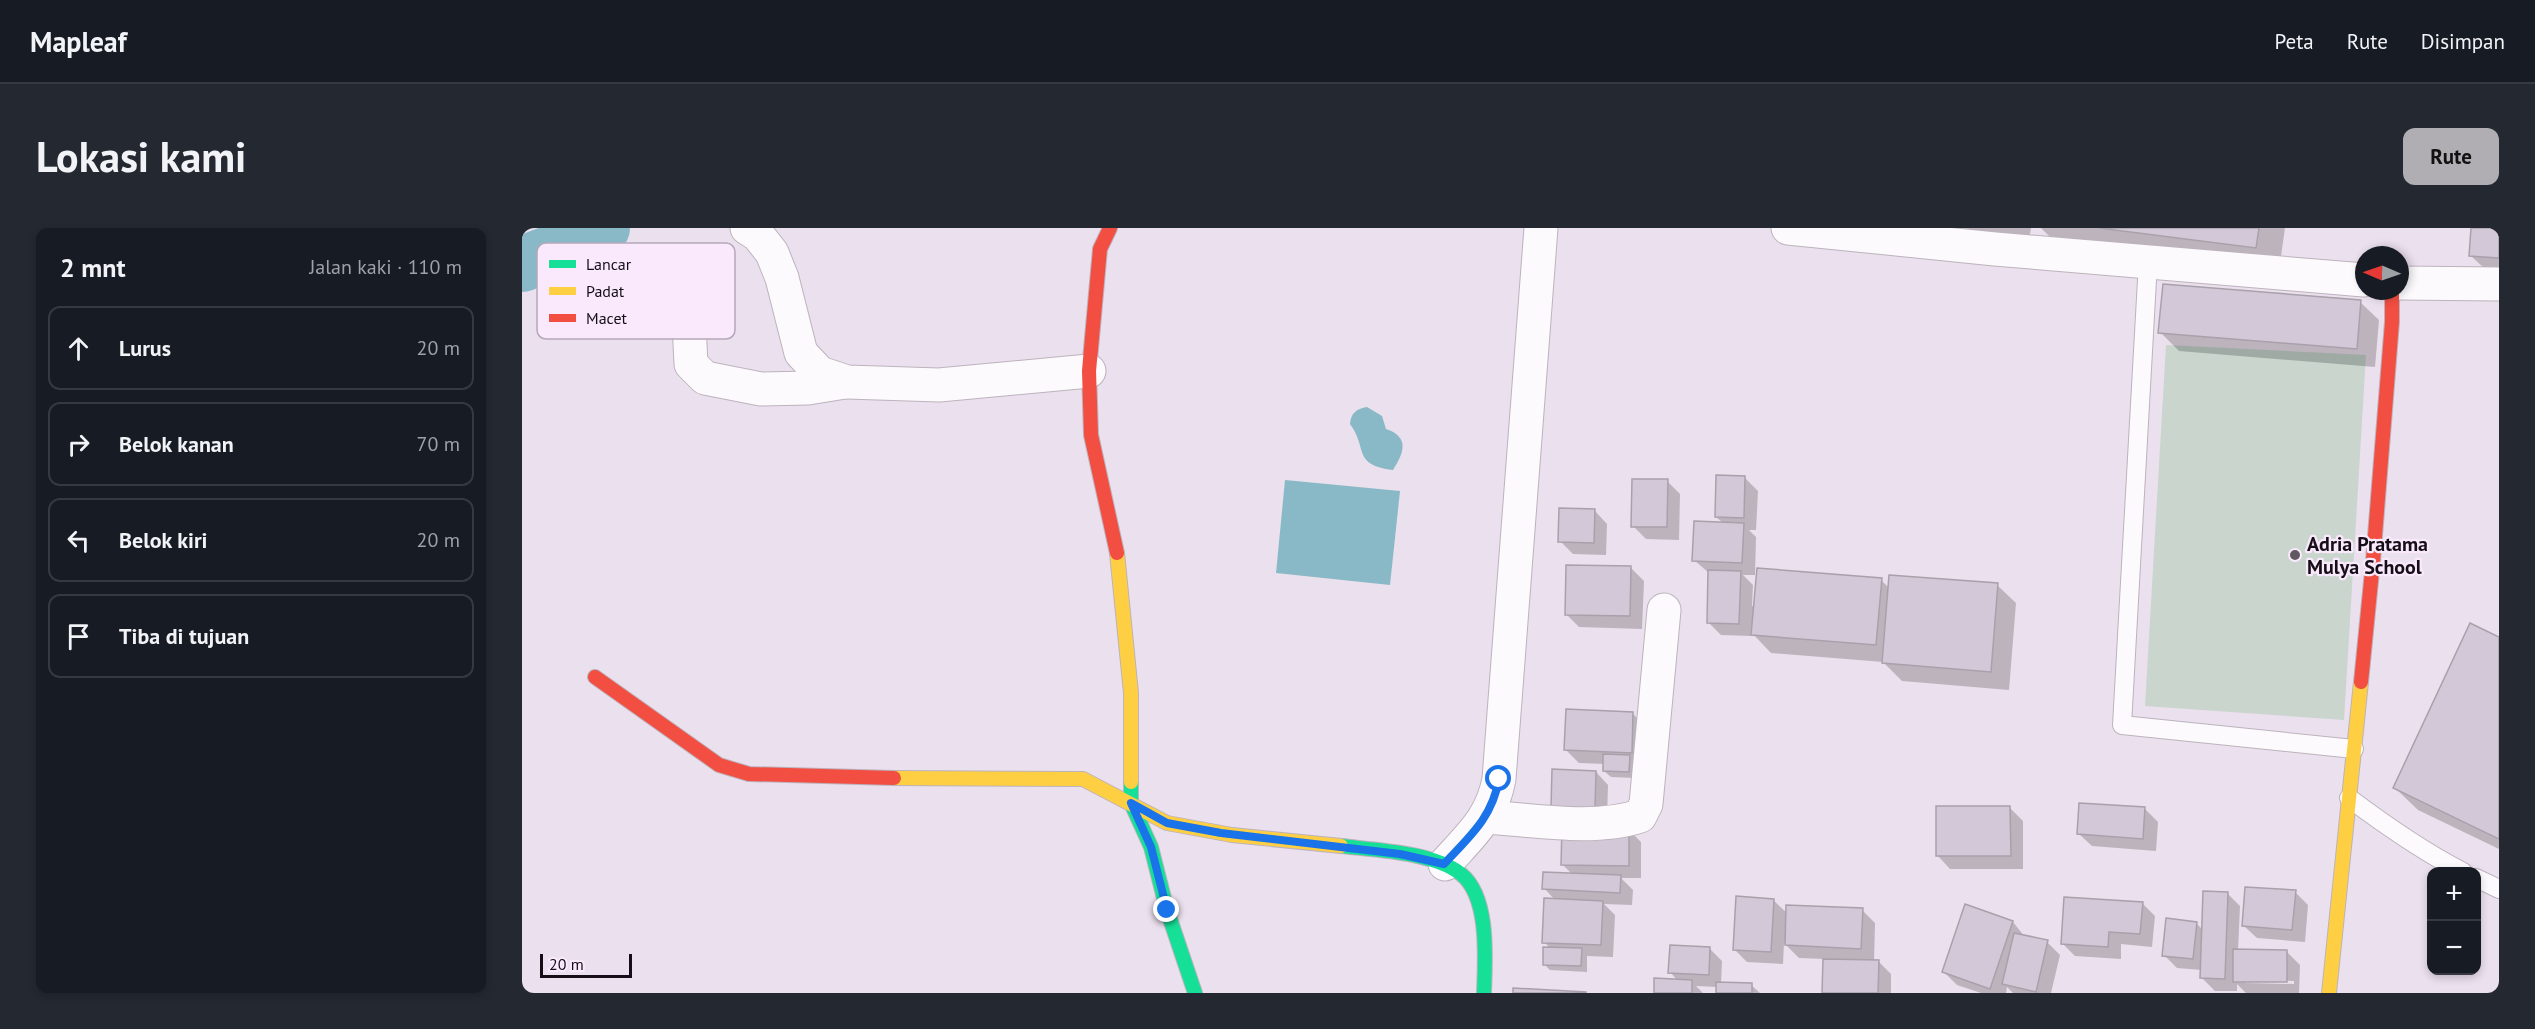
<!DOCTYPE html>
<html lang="id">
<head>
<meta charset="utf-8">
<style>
  body { margin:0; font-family:"PT Sans",sans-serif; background:#242831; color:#f1f3f6 }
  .controls { position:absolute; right:18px; bottom:18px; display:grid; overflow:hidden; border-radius:12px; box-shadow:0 3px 9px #0003 }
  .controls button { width:54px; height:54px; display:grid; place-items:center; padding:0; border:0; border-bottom:2px solid #363941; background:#171b24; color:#f1f3f6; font:30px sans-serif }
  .compass { position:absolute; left:1833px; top:18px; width:54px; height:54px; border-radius:50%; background:#171b24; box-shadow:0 3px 9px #0003; rotate:272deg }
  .scale { position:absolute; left:18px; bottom:15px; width:92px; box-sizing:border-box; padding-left:6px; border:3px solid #150e16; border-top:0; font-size:16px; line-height:21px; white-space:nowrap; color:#150e16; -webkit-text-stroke:4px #fae9fd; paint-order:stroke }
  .stop { position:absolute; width:18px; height:18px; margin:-14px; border:4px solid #1a73e8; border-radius:50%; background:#fff }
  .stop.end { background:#1a73e8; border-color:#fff; box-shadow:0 2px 6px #0008 }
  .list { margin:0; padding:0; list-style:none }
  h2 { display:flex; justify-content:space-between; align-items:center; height:78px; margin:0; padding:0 24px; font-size:26px }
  h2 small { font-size:20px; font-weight:400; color:#9ea1a6 }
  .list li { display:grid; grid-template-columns:39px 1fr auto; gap:18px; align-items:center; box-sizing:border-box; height:84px; margin:0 12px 12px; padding:0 12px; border:2px solid #363941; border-radius:12px }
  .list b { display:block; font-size:22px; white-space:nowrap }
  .list em { font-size:20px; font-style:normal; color:#9ea1a6 }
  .icon { flex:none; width:33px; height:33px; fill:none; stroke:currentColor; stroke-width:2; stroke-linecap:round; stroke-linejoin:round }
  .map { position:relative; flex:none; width:1977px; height:765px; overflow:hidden; border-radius:12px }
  header { display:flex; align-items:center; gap:36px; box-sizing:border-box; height:84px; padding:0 30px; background:#171b24; border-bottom:2px solid #363941 }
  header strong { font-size:28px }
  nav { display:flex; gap:33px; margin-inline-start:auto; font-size:21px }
  .intro { display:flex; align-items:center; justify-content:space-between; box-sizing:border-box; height:144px; padding:0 36px }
  h1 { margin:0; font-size:42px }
  .button { padding:15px 27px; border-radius:12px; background:#b0adb3; color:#111; font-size:21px; font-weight:700 }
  main { display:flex; gap:36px; padding:0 36px }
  aside { flex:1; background:#171b24; border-radius:12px; box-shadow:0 3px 9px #0003 }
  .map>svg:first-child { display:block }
</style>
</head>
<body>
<header>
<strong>Mapleaf</strong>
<nav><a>Peta</a><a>Rute</a><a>Disimpan</a></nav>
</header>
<div class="intro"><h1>Lokasi kami</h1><a class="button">Rute</a></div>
<main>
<aside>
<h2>2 mnt<small>Jalan kaki · 110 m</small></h2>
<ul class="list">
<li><svg class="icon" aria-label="ahead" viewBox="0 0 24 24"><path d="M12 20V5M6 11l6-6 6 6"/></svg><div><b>Lurus</b></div><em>20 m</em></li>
<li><svg class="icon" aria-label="right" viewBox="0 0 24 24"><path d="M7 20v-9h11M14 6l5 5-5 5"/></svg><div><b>Belok kanan</b></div><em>70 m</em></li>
<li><svg class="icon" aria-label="left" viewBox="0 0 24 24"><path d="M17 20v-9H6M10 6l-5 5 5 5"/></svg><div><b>Belok kiri</b></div><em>20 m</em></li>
<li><svg class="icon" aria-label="arrive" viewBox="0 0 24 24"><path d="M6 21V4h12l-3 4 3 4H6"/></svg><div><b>Tiba di tujuan</b></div></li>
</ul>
</aside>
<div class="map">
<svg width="1977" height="765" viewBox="0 0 1977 765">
  <rect width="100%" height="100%" fill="#ebe0ed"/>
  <path fill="#c9d5cd" d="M1644 117 1844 127 1822 492 1623 478Z"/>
  <g fill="#89b9c6">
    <path d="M845 179 860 188 864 201C888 209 882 225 871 242 830 237 846 220 828 196 829 185 834 181 845 179Z"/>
    <path d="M763 252 878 263 868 357 754 345Z"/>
  </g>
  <g fill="#0003" fill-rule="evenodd">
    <path d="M1442 0H1509L1507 12Z"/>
    <path d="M1519 0H1763L1757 42 1533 14Z"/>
    <path d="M1951 0H1977V42L1962 40 1949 28Z"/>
    <path d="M1838 74 1857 92 1853 139 1657 123 1638 104Z"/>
    <path d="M1223 250 1236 263 1234 302H1227L1234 309 1233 347H1221L1231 357 1230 378 1359 352 1368 361 1475 357 1494 375 1487 462 1380 453 1361 434 1249 425 1230 405 1229 408 1199 407 1186 394 1187 345 1172 332 1201 295 1194 289Z"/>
    <path d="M1145 253 1158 266 1157 312 1124 311 1111 298Z"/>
    <path d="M1073 283 1085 296 1084 327 1051 326 1038 313Z"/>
    <path d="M1109 340 1122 353 1120 401 1057 399 1044 386Z"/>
    <path d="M1977 411V621L1896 582 1872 559Z"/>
    <path d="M1110 485 1115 490 1116 485 1127 486 1113 550 1089 549 1082 543 1083 536 1057 535 1044 522Z"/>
    <path d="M1074 544 1086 557 1085 592 1043 591Z"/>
    <path d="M1488 580 1501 593V641H1428L1416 628Z"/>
    <path d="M1623 581 1636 594 1634 623 1570 618 1557 606Z"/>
    <path d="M1106 601 1119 614V650H1099L1111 662 1110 677 1082 676 1093 687 1091 729 1065 728V744L1028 742 1022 736 1028 720 1022 714 1033 672 1022 660 1051 647 1040 636Z"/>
    <path d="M1773 664 1786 677 1783 714 1735 710 1722 698Z"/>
    <path d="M1705 665 1718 678 1716 723 1765 724 1778 737 1777 765H1724L1715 756V763H1693L1680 750V742L1655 740 1642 727 1674 695 1681 702ZM1723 752 1772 753V756L1723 755Z"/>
    <path d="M1251 672 1266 686 1340 682 1353 695 1352 733H1356L1369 746V765H1302L1303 731 1277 730 1262 715 1261 736 1225 734 1212 721Z"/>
    <path d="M1620 675 1633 688 1630 719 1599 716V731L1553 728 1540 715Z"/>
    <path d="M1444 678 1491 694 1503 709 1525 714 1538 727 1529 765H1491L1485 759 1484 765H1459L1435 757 1422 744Z"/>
    <path d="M1187 720 1200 733 1199 756 1229 757 1238 765H1196V759L1174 758 1181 765H1133L1156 753 1148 744Z"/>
  </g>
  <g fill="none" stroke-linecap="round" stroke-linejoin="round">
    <path stroke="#89b9c6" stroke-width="56" d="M0 36 54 16 80 0"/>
  </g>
  <g fill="#d3c8d7" stroke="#a8a1ab" stroke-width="1.5">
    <path d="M1577 0H1737L1734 20Z"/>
    <path d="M1949 0H1977V30L1947 28Z"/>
    <path d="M1641 56 1839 72 1835 121 1636 105Z"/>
    <path d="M1194 247 1223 248 1222 290 1193 289Z"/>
    <path d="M1110 251H1146L1145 299H1109Z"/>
    <path d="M1037 280 1073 281 1072 315 1036 314Z"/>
    <path d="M1172 293 1222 295 1220 335 1170 333Z"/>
    <path d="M1044 337 1109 338 1108 388 1043 387Z"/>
    <path d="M1235 340 1360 350 1354 417 1229 407Z"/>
    <path d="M1186 342 1219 343 1217 396 1185 395Z"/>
    <path d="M1367 347 1476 355 1469 444 1360 435Z"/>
    <path d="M1948 395 1977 409V611L1871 560Z"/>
    <path d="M1044 481 1111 484 1110 525 1042 522Z"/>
    <path d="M1081 526 1108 527 1107 544 1081 543Z"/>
    <path d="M1030 541 1074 543 1073 580 1029 579Z"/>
    <path d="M1557 575 1623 579 1621 611 1555 606Z"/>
    <path d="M1414 578H1488L1489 628H1414Z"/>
    <path d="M1040 598 1107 600V638L1039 637Z"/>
    <path d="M1021 644 1099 647 1098 665 1020 661Z"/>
    <path d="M1723 659 1774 662 1770 702 1720 698Z"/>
    <path d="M1681 663 1706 664 1703 751 1678 750Z"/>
    <path d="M1214 668 1252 671 1249 724 1211 722Z"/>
    <path d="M1542 669 1621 674 1618 706 1587 704 1586 719 1539 716Z"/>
    <path d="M1022 670 1081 673 1079 717 1020 715Z"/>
    <path d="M1443 676 1491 693 1468 761 1420 744Z"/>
    <path d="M1264 677 1341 680 1339 721 1263 717Z"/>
    <path d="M1644 690 1675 694 1671 731 1640 728Z"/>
    <path d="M1492 705 1526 712 1514 764 1480 756Z"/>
    <path d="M1148 717 1188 719 1187 747 1146 745Z"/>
    <path d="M1021 719 1060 720 1059 738 1021 737Z"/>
    <path d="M1711 721 1765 722V754H1711Z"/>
    <path d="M1301 731 1357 732 1356 765H1300Z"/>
    <path d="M1132 750 1170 752V765H1132Z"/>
    <path d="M1194 754 1230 755V765H1194Z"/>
    <path d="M991 760 1064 764V765H991Z"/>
  </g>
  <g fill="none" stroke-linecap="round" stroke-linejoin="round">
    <g stroke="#bcb3bd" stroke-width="20">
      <g id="lane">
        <path d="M1626 34 1600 497 1832 521"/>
        <path d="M1827 570C1863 597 1900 623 1941 644"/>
        <path d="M1954 650 1977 661"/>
      </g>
    </g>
    <g stroke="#bcb3bd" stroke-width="35">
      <g id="street">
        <path d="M225 0 236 7 250 25 260 50 279 125 298 145 325 154 417 157 567 143"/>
        <path d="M1266 0 1473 21 1842 52"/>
        <path d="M165 55 169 136 183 150 239 161 286 160 323 154"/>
        <path d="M1878 55 1977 56"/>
        <path d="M964 589C1011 592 1073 603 1118 588L1124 576 1142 382"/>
        <path d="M923 636C948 608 970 590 977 551L1019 0"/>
      </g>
    </g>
    <g stroke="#bcb3bd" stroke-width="16">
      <g id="fast">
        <path d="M609 554V575L629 619 645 682 673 765"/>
        <path d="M819 618C853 622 911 624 939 646 968 669 963 732 962 765"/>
      </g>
    </g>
    <g stroke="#bcb3bd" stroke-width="16">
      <g id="slow">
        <path d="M595 325 609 465V554"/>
        <path d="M372 550 561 551 645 595 710 607 819 618"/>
        <path d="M1807 765 1839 454"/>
      </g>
    </g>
    <g stroke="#bcb3bd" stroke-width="16">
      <g id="jam">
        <path d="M588 0 578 21 567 143 569 207 595 325"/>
        <path d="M73 449 197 537 227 546 372 550"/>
        <path d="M1839 454 1851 333 1870 94V63"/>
      </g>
    </g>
    <use href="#lane" stroke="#fcfafc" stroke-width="18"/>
    <use href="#street" stroke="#fcfafc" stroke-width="33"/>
    <use href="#fast" stroke="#16e098" stroke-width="14"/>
    <use href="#slow" stroke="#ffcf43" stroke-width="14"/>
    <use href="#jam" stroke="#f24e42" stroke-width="14"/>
  </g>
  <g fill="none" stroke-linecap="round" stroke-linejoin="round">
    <path stroke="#1a73e8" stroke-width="8" d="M645 682 629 619 609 575 645 595 699 605 878 626 922 636C948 608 970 590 977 551"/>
  </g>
  <circle fill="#605861" stroke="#fae9fd" stroke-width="2" cx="1773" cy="327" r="6"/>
  <g text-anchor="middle" stroke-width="4.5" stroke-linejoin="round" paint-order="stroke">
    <g font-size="20" font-weight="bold" fill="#150e16" stroke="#fae9fd" text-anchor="start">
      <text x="1785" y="323">Adria Pratama<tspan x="1785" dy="23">Mulya School</tspan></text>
    </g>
  </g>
  <rect x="15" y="15" width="198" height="96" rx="9" fill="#fae9fd" stroke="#b5a7b8" stroke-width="1.5"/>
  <rect x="27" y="32" width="27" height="8" fill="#16e098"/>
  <rect x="27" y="59" width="27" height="8" fill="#ffcf43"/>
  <rect x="27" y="86" width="27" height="8" fill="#f24e42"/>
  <g font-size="16" fill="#150e16">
    <text x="64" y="42">Lancar</text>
    <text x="64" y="69">Padat</text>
    <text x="64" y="96">Macet</text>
  </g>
</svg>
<div class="controls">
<button>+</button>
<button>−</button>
</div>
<svg class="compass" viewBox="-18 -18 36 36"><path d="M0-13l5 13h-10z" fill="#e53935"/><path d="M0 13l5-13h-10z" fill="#9ea1a6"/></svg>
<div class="scale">20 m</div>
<div class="stop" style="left:977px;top:551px"></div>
<div class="stop end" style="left:645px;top:682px"></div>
</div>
</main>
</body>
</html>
